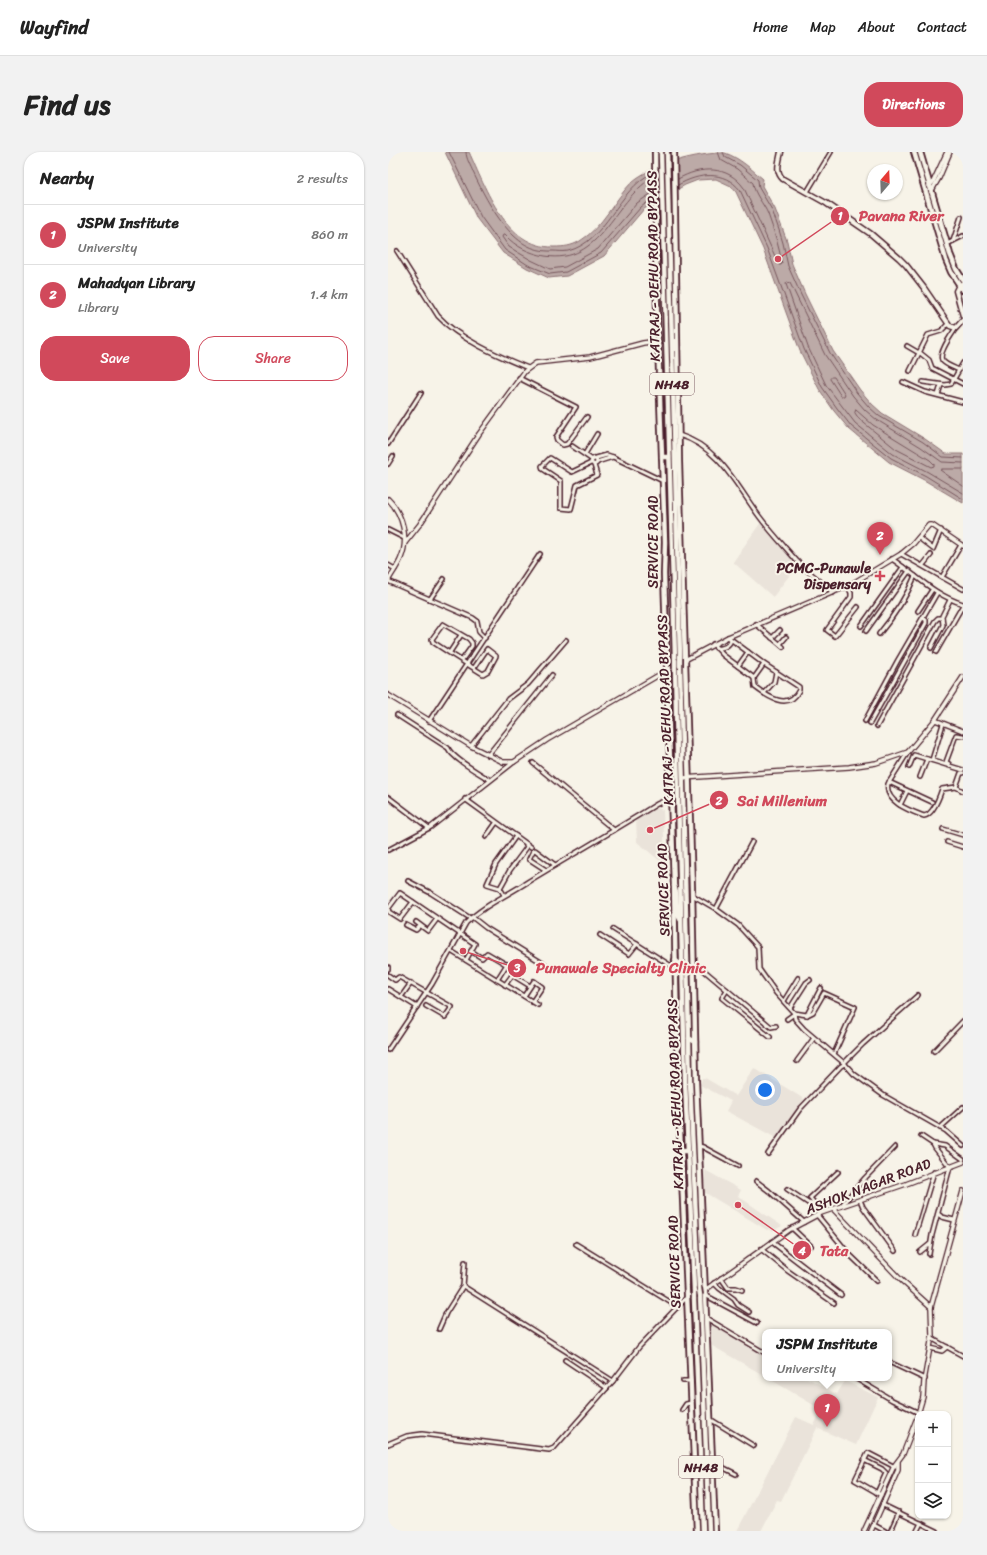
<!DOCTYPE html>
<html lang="en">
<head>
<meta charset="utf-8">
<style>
  body { margin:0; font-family:Sriracha,sans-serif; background:#f2f2f2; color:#222 }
  .controls { position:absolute; right:12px; bottom:12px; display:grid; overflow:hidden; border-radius:8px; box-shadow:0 1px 3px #0004 }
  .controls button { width:36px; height:36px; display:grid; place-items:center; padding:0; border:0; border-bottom:1px solid #e0e0e0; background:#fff; color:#222; font:20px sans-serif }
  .compass { position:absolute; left:479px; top:12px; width:36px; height:36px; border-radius:50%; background:#fff; box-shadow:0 1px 3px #0004; rotate:19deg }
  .you { position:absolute; left:377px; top:938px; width:14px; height:14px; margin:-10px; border:3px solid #fff; border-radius:50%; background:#1a73e8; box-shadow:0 0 0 6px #1a73e833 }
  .badge { display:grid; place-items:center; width:26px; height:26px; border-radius:50%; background:#d1495b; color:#fff; font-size:13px; font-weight:700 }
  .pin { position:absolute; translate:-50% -33px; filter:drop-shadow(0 1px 2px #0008) }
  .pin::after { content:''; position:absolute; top:21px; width:14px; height:12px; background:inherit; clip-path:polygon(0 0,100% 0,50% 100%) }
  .popup { position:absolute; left:374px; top:1177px; width:130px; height:52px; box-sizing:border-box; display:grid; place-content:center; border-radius:8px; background:#fff; filter:drop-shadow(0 1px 3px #0005); font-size:13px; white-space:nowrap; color:#767676 }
  .popup b { font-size:15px; color:#222 }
  .popup::after { content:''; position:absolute; left:50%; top:100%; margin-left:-8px; border:8px solid transparent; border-top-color:#fff }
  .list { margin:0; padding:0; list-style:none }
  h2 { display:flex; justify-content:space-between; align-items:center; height:52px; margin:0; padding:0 16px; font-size:17px }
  h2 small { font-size:13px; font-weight:400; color:#767676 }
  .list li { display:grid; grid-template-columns:26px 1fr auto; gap:12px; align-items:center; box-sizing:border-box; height:60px; padding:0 16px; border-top:1px solid #e0e0e0 }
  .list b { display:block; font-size:15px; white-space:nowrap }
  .list p { margin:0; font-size:13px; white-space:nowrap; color:#767676 }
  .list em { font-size:13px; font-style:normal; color:#767676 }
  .actions { display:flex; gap:8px; padding:12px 16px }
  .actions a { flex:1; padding:9px 0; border:1px solid #d1495b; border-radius:16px; text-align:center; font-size:14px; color:#d1495b }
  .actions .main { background:#d1495b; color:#fff }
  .icon { flex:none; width:22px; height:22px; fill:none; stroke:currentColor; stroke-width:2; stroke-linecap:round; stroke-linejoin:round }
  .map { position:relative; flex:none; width:575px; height:1379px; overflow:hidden; border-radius:16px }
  header { display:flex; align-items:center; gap:24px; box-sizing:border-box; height:56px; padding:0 20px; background:#fff; border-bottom:1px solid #e0e0e0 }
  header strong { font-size:19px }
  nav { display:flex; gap:22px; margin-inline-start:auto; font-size:14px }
  .intro { display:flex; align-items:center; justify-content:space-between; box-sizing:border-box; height:96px; padding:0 24px }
  h1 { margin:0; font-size:28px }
  .button { padding:10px 18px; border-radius:16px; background:#d1495b; color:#fff; font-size:14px; font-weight:700 }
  main { display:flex; gap:24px; padding:0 24px }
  aside { flex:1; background:#fff; border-radius:16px; box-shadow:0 1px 3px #0004 }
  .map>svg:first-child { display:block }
</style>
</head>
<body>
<header>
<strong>Wayfind</strong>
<nav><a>Home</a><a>Map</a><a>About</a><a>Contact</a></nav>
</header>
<div class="intro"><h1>Find us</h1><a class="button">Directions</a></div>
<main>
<aside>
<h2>Nearby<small>2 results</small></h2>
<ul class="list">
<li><span class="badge">1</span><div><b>JSPM Institute</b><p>University</p></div><em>860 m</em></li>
<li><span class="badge">2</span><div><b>Mahadyan Library</b><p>Library</p></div><em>1.4 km</em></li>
</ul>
<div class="actions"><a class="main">Save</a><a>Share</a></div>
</aside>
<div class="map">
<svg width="575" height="1379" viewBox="0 0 575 1379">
  <rect width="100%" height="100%" fill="#f7f3e8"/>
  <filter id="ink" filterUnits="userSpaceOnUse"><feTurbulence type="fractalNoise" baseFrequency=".025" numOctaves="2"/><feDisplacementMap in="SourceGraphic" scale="8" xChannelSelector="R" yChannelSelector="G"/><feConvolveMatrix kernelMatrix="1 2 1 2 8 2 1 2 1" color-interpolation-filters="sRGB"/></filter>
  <g filter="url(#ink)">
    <g fill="#eae3da">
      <path d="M373 370 411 412 397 429 385 445 345 410Z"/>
      <path d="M269 656 275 658 277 713 249 690 248 666Z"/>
      <path d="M366 916 416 947 388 986 338 959 343 949 312 933 314 926H317L348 944Z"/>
      <path d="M317 1018 353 1038 350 1044 394 1074 384 1079 381 1077 379 1078 316 1040 317 1036V1030H316Z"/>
      <path d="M320 1171 377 1203V1224L321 1192Z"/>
      <path d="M380 1226H419L449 1242 457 1229 490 1245 468 1293 429 1276 393 1349 389 1348 373 1379H349L408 1265 426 1273 434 1258Z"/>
    </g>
    <path fill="#bcaaa7" stroke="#8e7275" d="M57 0H81C98 37 118 96 166 95 176 95 184 94 192 89 215 75 226 48 244 30 262 13 313 0 337 1 352 6 363 17 375 27L374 34 387 57 399 89 404 112 417 142 445 199 472 238 484 252 494 261 537 287 558 302H575V351L536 328 501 310 461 277 446 259 431 237 412 199 375 97 348 40 343 34 328 27 310 28 297 33 256 57 216 104 179 124 161 126 139 116 115 101 89 67Z"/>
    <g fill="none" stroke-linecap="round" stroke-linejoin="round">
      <g stroke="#78575d" stroke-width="1">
        <path d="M61 0 93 65 117 98 140 113 162 122 178 120 213 101 253 55 264 47"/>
        <path d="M78 0C78 7 83 14 85 20 94 39 103 57 116 73 129 89 143 100 165 99 169 99 175 100 180 99 219 89 229 38 264 21"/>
        <path d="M335 0 337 5 352 13 370 28 371 36 384 58 391 78 395 91 400 114 413 143 442 201 469 241 481 255 491 264 535 290 555 305 575 306"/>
        <path d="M264 26C224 50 214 113 157 104 141 101 128 95 117 83H115L114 85 121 95 143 108 162 117 177 115 210 97 249 51 264 41"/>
        <path d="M290 27C312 14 340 13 356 36L391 113H393L394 112C391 94 386 79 380 62 376 52 366 42 365 31L349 17 333 8 330 0"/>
        <path d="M290 33C311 21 336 18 352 38L379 96 416 197 434 235 449 256 463 274 503 306 538 324 575 347"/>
        <path d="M444 225H446L457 242 456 244H453L442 227Z"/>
        <path d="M468 258 485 273 542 308 546 312V314L543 315 508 297 471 267 467 261Z"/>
        <path d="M575 311 554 310 533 295 489 268 477 258 465 244 437 203 402 131 399 130 398 132 420 195 438 233 467 271 505 302 540 320 575 341"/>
        <path d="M575 317H554L552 318 575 334"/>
      </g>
      <g stroke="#4a1f2b" stroke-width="6">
        <g id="minor">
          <path d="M419 40 443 0"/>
          <path d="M565 89 573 65"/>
          <path d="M559 92 575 84"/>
          <path d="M9 99 50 164C71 187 110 204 140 216"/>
          <path d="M568 176C564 182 550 201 554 208 557 213 567 216 571 218"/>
          <path d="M519 194 531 201"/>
          <path d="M531 200 541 208 544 216 575 232"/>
          <path d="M522 219 540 183 553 179 560 172"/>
          <path d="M131 226 188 255 168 285 169 288 175 293 179 292 199 265"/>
          <path d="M515 230 537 240 575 250"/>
          <path d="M535 230 557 233 563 232 575 211"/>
          <path d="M550 243 553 233"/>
          <path d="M291 283C331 295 348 333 371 364 382 379 396 394 408 408 419 420 434 429 445 441"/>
          <path d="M0 292 33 241"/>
          <path d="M184 294 203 307"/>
          <path d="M197 302 209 282"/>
          <path d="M225 305 275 329"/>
          <path d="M208 306 219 303 225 305 209 310"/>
          <path d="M203 311 184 320 162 306 154 314 155 317 173 329V356L183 357 189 333 209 323 206 313 203 310 206 306 209 309V311L206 313"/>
          <path d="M0 312 5 304"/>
          <path d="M0 378 16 386"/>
          <path d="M531 386 545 397 553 378"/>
          <path d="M513 402 575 437"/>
          <path d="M504 407C528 423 546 443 575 452"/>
          <path d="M0 413 7 417"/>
          <path d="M535 413 543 403"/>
          <path d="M554 425 573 393"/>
          <path d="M0 429 85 466 89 469 91 480 97 486"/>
          <path d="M460 434 463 441V445L439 478 447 484 470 455"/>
          <path d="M42 447 56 427"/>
          <path d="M530 459 544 438"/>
          <path d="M368 472 395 495"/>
          <path d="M473 474 515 415"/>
          <path d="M478 479 521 419"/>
          <path d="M491 482C506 464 518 446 527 424"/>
          <path d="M340 485 376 512 411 535V538C401 559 380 545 367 535L366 526 376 512"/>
          <path d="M384 486 392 478"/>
          <path d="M325 492 335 503 366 526"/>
          <path d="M392 492 398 485"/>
          <path d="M328 496C335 497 341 494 343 488"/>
          <path d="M543 496 555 473 554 464 562 448"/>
          <path d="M62 500 73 483"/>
          <path d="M548 500 575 453"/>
          <path d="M74 508 84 494V491L81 487 55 472 44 487 45 490C61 501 79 512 95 522L100 519 108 504 99 497 86 516"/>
          <path d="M350 514 360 500"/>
          <path d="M376 541 386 530 388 520"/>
          <path d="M9 563 60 596C65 607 91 621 102 628"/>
          <path d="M547 568 575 579"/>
          <path d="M41 569 152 402"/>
          <path d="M477 569 510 508 549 441"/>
          <path d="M482 571 538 471V468L535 466"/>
          <path d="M489 574 547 469 550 466H554"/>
          <path d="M83 594 120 547 140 532 178 488"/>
          <path d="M520 600 500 632C496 650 523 659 536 664 545 663 551 646 554 637L568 635"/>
          <path d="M100 603 164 523"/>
          <path d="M544 608 555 572"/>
          <path d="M145 611 226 678"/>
          <path d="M561 612 558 610 568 583 575 584"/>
          <path d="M521 615 526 603 575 618"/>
          <path d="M575 621H573L568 635 575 639"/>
          <path d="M532 625 539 607"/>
          <path d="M501 630 544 650"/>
          <path d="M0 645 41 676"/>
          <path d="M77 647 143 695"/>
          <path d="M512 653 519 639"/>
          <path d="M555 677 575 683"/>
          <path d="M98 685 108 671"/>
          <path d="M559 690 575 695"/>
          <path d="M0 698 43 675 126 610"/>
          <path d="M158 718 141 707 145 699 147 698 167 713"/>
          <path d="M20 729 43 741 82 766"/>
          <path d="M112 736 99 732 108 712 128 684"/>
          <path d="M116 743 112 736 122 718 139 695 138 693"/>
          <path d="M304 743 328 757 350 773 370 795 371 817 388 841 406 861 407 867 416 877 456 911 466 922 495 943 558 979 575 994"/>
          <path d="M0 757 12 741 87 792 78 808"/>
          <path d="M0 757 1 760 12 767 25 750"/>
          <path d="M328 757 364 690"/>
          <path d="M84 765 98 776 161 815"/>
          <path d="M28 770 40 779 49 767"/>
          <path d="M18 773 28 778 32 774"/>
          <path d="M225 777 288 817"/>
          <path d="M212 783 241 802 249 792"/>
          <path d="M63 799 150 853"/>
          <path d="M83 799 94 806 99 801 128 818 117 833"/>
          <path d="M306 814 312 815 383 875 388 874"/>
          <path d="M0 815V817"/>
          <path d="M0 823 7 828 11 825 64 855 57 865 38 854"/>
          <path d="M124 823 142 834"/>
          <path d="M109 828 119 812"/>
          <path d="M0 837 29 855"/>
          <path d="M339 838 334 846 382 885"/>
          <path d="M136 844 146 829 154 835 144 850"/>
          <path d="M13 845 23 831"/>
          <path d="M396 849 410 826"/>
          <path d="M402 856 418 831 422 828"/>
          <path d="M406 861 419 863 425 860 436 841 467 855 446 902"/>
          <path d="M419 863 433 836"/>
          <path d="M399 867 406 862"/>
          <path d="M0 898 44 832 78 771C96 753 120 743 141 729 184 703 227 678 269 652L283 646"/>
          <path d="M546 899 575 869"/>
          <path d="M409 909 426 886"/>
          <path d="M456 911 475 892 530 843"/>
          <path d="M552 976 575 955"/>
          <path d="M533 984 545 992 547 996 562 1015 544 1083 541 1102"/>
          <path d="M545 992 557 994 575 1007"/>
          <path d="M311 994 315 995 350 1014"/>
          <path d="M380 1002 412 957 453 914 457 912"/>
          <path d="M368 1029 381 1039 416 1070"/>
          <path d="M399 1037 420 1051 428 1053 433 1061"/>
          <path d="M472 1048 475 1055 507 1099"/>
          <path d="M428 1053 422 1046 450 1020"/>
          <path d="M453 1054 477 1026 507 995"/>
          <path d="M550 1062 554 1065 566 1068"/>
          <path d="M429 1063 461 1102 489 1129"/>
          <path d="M404 1076 423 1094"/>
          <path d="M527 1083 546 1020"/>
          <path d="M384 1090 453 1143"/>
          <path d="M188 1092 290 1155"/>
          <path d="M373 1097 400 1119 446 1151"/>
          <path d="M532 1100 542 1092"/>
          <path d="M77 1110 75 1134 225 1229"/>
          <path d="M333 1126 340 1136H348L354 1138"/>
          <path d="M326 1131 331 1136 346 1147 350 1153 361 1160"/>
          <path d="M317 1143 369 1171"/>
          <path d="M318 1166 377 1201"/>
          <path d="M51 1177 58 1161 75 1134"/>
          <path d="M543 1186 575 1204"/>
          <path d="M542 1196 554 1199 559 1195"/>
          <path d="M177 1208 219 1236"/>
          <path d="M501 1210 537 1227"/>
          <path d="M467 1226 504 1248 531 1261"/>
          <path d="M295 1229H303"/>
          <path d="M294 1258 298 1252 303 1251"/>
          <path d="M322 1267 366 1294"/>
          <path d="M0 1292 19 1284 34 1282 161 1298 166 1296 225 1229 251 1195 299 1145"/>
          <path d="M476 1308 494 1317 498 1321 489 1341"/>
          <path d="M324 1310 348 1322"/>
          <path d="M493 1343 467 1328 480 1301 507 1315"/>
          <path d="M495 1353 549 1379"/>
          <path d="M486 1373 497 1379"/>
          <path d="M505 1379 503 1378 511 1360"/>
          <path d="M529 1379 533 1371"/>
        </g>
      </g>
      <g stroke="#4a1f2b" stroke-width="6">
        <g id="tertiary">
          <path d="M541 34 545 30 559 0"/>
          <path d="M543 40 551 26 562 0"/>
          <path d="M0 347C15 362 21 387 13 406 10 414 4 421 0 429"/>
          <path d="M17 391 32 372 91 282 137 219 148 211 202 205 255 191 270 189"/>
          <path d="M295 509 340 485 460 434 513 402 525 392 541 373H544L575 394"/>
          <path d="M0 543 83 594 115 610H126L159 588 288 513"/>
          <path d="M295 626 461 615 488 611 520 600 547 568 575 525"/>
          <path d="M445 1057 513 1128 543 1155"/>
          <path d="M299 1145 317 1138 401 1078 433 1061 518 1032 575 1010"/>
          <path d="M530 1262 535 1245 536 1229 544 1184 543 1155 575 1039"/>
          <path d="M476 1379 506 1314 515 1302 530 1263"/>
          <path d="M483 1379 510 1318V1310"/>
        </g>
      </g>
      <g stroke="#4a1f2b" stroke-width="7">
        <g id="secondary">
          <path d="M393 0C391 10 387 20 395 27L438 51 483 82 511 106 518 113 536 136 562 174 568 176 575 168"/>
          <path d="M575 131 570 135 568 139 575 164"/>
        </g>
      </g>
      <g stroke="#4a1f2b" stroke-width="8">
        <g id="primary">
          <path d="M267 0 269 163 277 390 276 422 286 734 290 930 309 1379"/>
          <path d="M286 0 291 310 304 737 308 929 327 1379"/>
          <path d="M526 0 558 108 563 120 575 138"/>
          <path d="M532 0 562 102 568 117 575 128"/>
        </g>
      </g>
      <g stroke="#4a1f2b" stroke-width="8">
        <g id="trunk">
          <path d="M273 0 287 508"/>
          <path d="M279 0 292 506"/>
          <path d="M274 305H281"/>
          <path d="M292 514 302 929 311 1136"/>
          <path d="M287 517 297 929 306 1138"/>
          <path d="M286 734C291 745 286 757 292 767"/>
          <path d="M287 808 294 814"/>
          <path d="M301 886 307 890"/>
          <path d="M293 999H300"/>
          <path d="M312 1143 321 1379"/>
          <path d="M306 1146 315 1379"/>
        </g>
      </g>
      <use href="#minor" stroke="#f7f3e8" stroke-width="3"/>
      <use href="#tertiary" stroke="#f7f3e8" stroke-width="3.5"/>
      <use href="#secondary" stroke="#f7f3e8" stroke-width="4"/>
      <use href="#primary" stroke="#f7f3e8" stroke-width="4.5"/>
      <use href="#trunk" stroke="#f7f3e8" stroke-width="4.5"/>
      <g stroke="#4a1f2b" stroke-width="8" stroke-linecap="butt">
        <g id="trunk-bridge">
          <path d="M292 506V514"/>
          <path d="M287 508V517"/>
          <path d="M311 1136 312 1143"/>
          <path d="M306 1138V1146"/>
        </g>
      </g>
      <use href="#trunk-bridge" stroke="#f7f3e8" stroke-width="4.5"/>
    </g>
  </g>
  <path fill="#d1495b" stroke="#f7f3e8" stroke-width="1.5" d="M490 418h4v4h4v4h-4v4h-4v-4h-4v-4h4z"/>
  <g text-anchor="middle" stroke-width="4" stroke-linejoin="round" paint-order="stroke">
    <g fill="#f7f3e8" stroke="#7e5f64" stroke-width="1">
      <rect x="262" y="221" width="44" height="22" rx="3"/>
      <rect x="291" y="1304" width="44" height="22" rx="3"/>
    </g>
    <g font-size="13" font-weight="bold" fill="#4a1f2b">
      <text x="284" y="237">NH48</text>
      <text x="313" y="1320">NH48</text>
    </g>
    <g font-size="14" fill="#4a1f2b" stroke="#f7f3e8">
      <text transform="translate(265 114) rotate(-91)" y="5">KATRAJ - DEHU ROAD BYPASS</text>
      <text transform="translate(265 390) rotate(-90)" y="5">SERVICE ROAD</text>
      <text transform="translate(277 558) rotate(-92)" y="5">KATRAJ - DEHU ROAD BYPASS</text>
      <text transform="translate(275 738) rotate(-92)" y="5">SERVICE ROAD</text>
      <text transform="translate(287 942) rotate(-92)" y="5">KATRAJ - DEHU ROAD BYPASS</text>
      <text transform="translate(480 1034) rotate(-21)" y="5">ASHOK NAGAR ROAD</text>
      <text transform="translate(286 1110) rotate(-92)" y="5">SERVICE ROAD</text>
    </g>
    <g font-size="14" font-weight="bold" fill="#4a1f2b" stroke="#f7f3e8" text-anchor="end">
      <text x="483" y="421">PCMC-Punawle<tspan x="483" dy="16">Dispensary</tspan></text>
    </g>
  </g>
  <path fill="none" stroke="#d1495b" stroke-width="1.5" d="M390 107L452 64M262 678L331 648M75 799L129 816M350 1053L414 1098"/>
  <g fill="#d1495b" stroke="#f7f3e8" stroke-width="1.5">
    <circle cx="390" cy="107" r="4"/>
    <circle cx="262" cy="678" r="4"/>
    <circle cx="75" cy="799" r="4"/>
    <circle cx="350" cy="1053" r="4"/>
    <circle cx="452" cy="64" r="10"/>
    <circle cx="331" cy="648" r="10"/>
    <circle cx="129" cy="816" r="10"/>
    <circle cx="414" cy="1098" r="10"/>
  </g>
  <g font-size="12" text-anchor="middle" font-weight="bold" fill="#fff">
    <text x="452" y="68">1</text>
    <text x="331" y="653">2</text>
    <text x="129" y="820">3</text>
    <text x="414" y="1103">4</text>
  </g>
  <g font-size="15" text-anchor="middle" font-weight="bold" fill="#d1495b" stroke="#f7f3e8" stroke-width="4" stroke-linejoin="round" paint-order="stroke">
    <text x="513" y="69">Pavana River</text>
    <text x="394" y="654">Sai Millenium</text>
    <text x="233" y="821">Punawale Specialty Clinic</text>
    <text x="446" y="1104">Tata</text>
  </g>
</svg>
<div class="controls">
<button>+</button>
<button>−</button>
<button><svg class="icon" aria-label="layers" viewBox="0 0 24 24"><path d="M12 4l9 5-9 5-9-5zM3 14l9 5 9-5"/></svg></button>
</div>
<svg class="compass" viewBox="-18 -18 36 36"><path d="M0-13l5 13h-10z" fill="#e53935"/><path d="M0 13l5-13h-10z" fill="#767676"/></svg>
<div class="you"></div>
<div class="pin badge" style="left:439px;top:1275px">1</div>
<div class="popup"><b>JSPM Institute</b>University</div>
<div class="pin badge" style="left:492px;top:403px">2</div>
</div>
</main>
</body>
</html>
